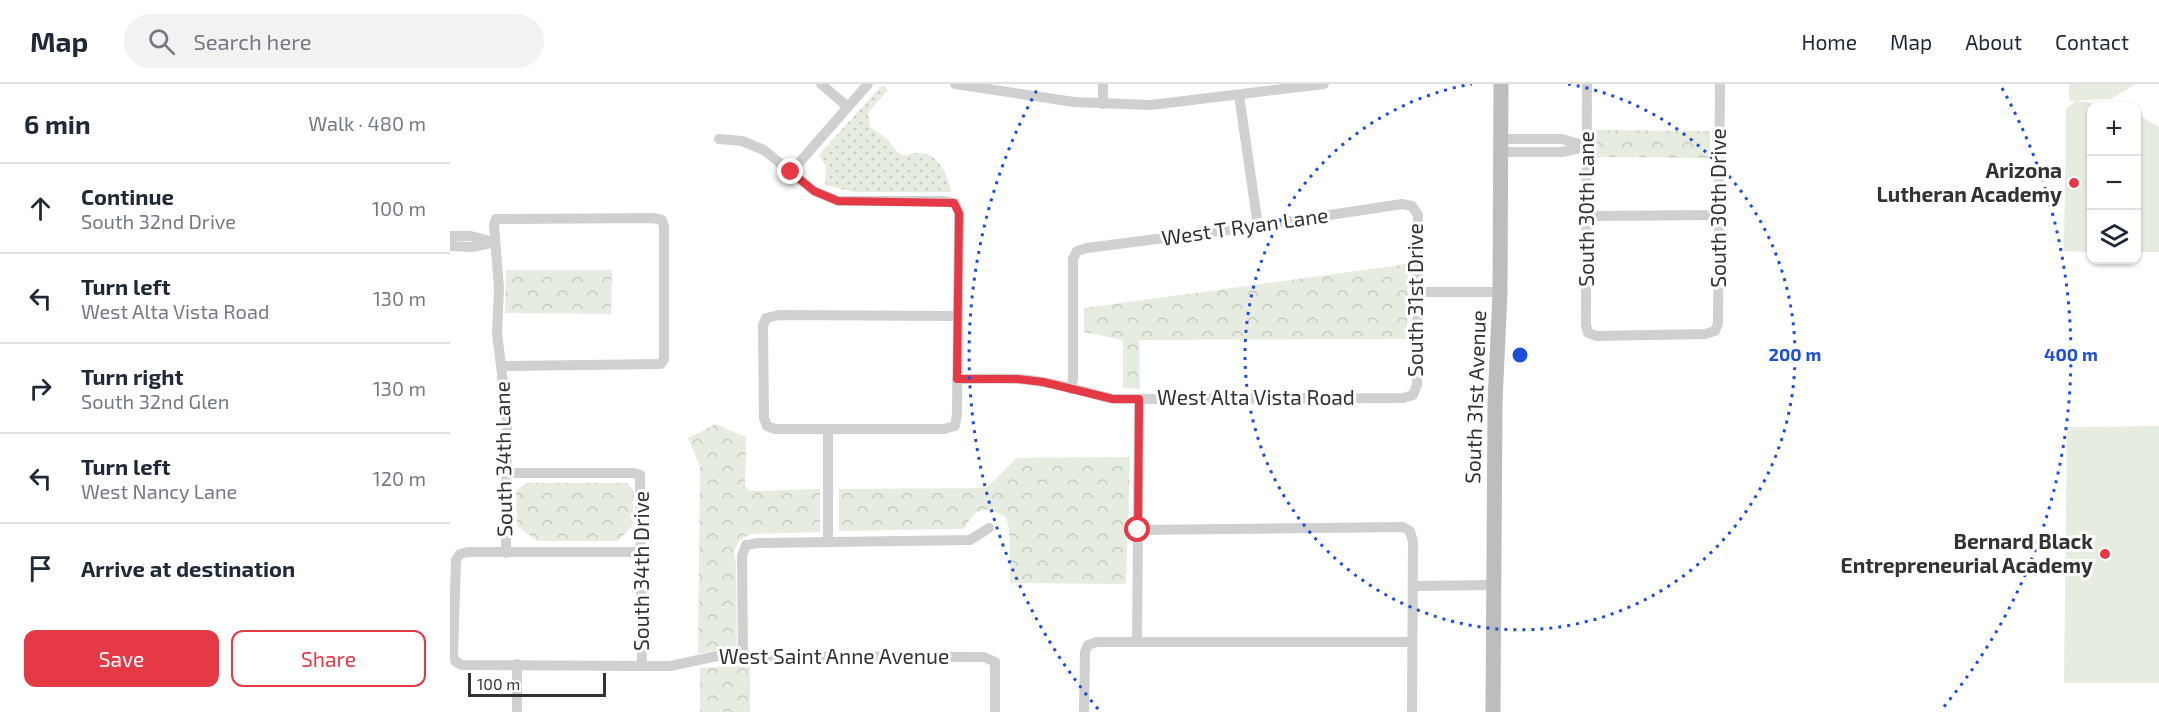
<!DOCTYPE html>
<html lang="en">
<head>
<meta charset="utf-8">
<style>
  body { margin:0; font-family:"Exo 2",sans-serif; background:#f2f2f3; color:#1f2937 }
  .controls { position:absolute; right:18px; top:18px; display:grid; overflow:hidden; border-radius:12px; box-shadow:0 2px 4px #0004 }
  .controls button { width:54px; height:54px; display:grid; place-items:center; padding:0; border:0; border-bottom:2px solid #e0e1e3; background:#fff; color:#1f2937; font:30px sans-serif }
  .scale { position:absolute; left:18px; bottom:15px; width:138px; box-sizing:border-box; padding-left:6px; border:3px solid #333; border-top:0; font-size:16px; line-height:21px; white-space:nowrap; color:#333; -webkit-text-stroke:4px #fff; paint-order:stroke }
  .stop { position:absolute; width:18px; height:18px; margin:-14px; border:4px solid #e63946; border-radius:50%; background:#fff }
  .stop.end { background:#e63946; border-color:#fff; box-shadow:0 2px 6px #0008 }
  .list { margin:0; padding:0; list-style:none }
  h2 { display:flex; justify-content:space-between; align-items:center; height:78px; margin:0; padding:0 24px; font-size:26px }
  h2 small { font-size:20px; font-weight:400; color:#747a83 }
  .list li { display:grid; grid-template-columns:39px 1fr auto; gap:18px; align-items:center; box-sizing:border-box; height:90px; padding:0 24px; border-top:2px solid #e0e1e3 }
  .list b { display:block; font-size:22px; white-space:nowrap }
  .list p { margin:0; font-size:20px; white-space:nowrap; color:#747a83 }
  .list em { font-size:20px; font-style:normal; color:#747a83 }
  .actions { display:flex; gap:12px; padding:18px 24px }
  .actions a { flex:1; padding:14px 0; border:2px solid #e63946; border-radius:12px; text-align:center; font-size:21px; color:#e63946 }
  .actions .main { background:#e63946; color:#fff }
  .icon { flex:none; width:33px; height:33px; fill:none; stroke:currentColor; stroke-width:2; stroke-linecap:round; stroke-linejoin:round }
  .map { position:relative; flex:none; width:1709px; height:628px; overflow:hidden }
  header { display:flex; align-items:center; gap:36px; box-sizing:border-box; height:84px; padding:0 30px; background:#fff; border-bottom:2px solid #e0e1e3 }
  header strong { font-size:28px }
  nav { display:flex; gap:33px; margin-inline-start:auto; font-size:21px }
  .search { width:420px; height:54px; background:#f2f2f3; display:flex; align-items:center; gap:15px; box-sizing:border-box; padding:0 21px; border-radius:33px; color:#747a83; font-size:22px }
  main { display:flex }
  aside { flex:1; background:#fff }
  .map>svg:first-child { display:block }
</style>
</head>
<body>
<header>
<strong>Map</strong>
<div class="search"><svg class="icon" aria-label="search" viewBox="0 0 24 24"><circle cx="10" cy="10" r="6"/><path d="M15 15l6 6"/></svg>Search here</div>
<nav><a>Home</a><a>Map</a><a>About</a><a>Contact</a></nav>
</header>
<main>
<aside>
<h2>6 min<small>Walk · 480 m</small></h2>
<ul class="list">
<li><svg class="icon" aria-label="ahead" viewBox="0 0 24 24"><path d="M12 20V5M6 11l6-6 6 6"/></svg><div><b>Continue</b><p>South 32nd Drive</p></div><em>100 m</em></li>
<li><svg class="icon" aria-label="left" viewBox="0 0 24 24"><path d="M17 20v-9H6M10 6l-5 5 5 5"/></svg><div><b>Turn left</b><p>West Alta Vista Road</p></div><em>130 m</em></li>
<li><svg class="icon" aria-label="right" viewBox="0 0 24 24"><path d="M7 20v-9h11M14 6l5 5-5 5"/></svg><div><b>Turn right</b><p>South 32nd Glen</p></div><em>130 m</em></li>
<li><svg class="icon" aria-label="left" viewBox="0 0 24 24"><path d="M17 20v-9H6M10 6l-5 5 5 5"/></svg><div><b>Turn left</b><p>West Nancy Lane</p></div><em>120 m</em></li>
<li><svg class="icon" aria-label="arrive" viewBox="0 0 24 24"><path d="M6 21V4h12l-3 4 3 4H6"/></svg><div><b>Arrive at destination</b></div></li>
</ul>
<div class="actions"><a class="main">Save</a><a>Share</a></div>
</aside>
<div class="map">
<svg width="1709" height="628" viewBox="0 0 1709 628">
  <defs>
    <pattern id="grass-dots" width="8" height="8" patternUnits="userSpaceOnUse" patternTransform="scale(1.5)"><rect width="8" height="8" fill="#e6ecdf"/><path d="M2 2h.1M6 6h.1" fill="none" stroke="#c6cbc0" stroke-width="1.8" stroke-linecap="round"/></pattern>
    <pattern id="park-crowns" width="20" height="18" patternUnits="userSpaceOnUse" patternTransform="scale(1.5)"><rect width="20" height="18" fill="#e6ecdf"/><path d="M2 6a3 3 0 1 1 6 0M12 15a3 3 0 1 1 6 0" fill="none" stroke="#c6cbc0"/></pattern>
  </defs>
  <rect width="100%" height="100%" fill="#fff"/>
  <path fill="url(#grass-dots)" d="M432 1 438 6 418 29 420 43C425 47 431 50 436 54 441 59 445 68 452 71 458 72 465 68 471 69 490 71 498 92 501 108H404L375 101 376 83 369 71Z"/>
  <g fill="url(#park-crowns)">
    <path d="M1146 46 1260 47V74L1145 73Z"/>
    <path d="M958 180 957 255 689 256 690 305 673 304V256L634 248V224Z"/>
    <path d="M56 186H162L161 230 55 229Z"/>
    <path d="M266 340 296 353 295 402 300 407 370 405V448L300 450 289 457 284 468 286 481 287 562 248 570 250 382 238 354Z"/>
    <path d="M680 373 676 500 560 499 559 444 556 433C535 421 525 423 514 445L389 447V405L536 404 567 374Z"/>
    <path d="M76 399H177L184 407 182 442 168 457H87L67 442 66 407Z"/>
    <path d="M300 581V628H250V584Z"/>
  </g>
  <g fill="#e6ecdf">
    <path d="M1619 0H1686L1661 15 1619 17Z"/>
    <path d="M1626 17 1663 22H1642L1641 168 1614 167 1616 25Z"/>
    <path d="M1687 30 1709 43V168H1687Z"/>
    <path d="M1709 342V599H1614L1617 343Z"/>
  </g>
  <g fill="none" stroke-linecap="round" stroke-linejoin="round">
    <g stroke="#d0d0d0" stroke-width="10">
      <path d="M371 0 398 23"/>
      <path d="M505 0 624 18 701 21 874 0"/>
      <path d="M1137 0 1136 241 1138 249 1147 252 1255 250 1265 247 1268 239 1270 0"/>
      <path d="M789 11 808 142"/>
      <path d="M653 20V0"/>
      <path d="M269 55 292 57 314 66 364 107 388 117H493L505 119 509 129 507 330 505 342 494 345H325L317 342 314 334 313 242 316 234 329 231 507 232"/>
      <path d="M1051 55H1112L1137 62"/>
      <path d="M1051 68H1112L1134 63"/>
      <path d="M341 88 418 0"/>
      <path d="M1137 132 1269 131"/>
      <path d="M0 152H21L44 158"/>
      <path d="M0 162 22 163 41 159"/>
      <path d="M967 208H1050"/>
      <path d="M51 282 211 280 214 275V142L212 136 203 134 46 135 44 141 49 205 47 249 57 332 56 469"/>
      <path d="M507 295C527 295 547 294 568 295 600 297 632 307 663 315L953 314 963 311 967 301 968 131 962 122 952 120 808 142 637 164 627 167 623 175V295L621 305"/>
      <path d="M378 345V458"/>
      <path d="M57 389H184L190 391 192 582"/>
      <path d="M688 446 953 443 960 447 963 458 962 628"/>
      <path d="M190 468H18L10 470 6 476 3 572 6 578 12 581 192 582H220L267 572 534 573 545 578V628"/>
      <path d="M963 502 1044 501"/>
      <path d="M687 558 689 315"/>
      <path d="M293 572 292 472 296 461 308 459 520 456 539 444"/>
      <path d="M67 580V628"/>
      <path d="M634 628 635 568 638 561 647 558H962"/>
    </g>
    <path stroke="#bdbdbd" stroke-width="15" d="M1043 628 1045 318 1050 208 1051 0"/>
  </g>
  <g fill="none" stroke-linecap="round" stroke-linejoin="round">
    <path stroke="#e63946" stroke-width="8" d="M341 88 364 107 388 117 504 119 509 129 507 295H568L593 298 663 315H689L688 446"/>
  </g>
  <g fill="none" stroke="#1d4ed8" stroke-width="3" stroke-dasharray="3 6">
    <path d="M1118 0A275 275 0 1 1 1022 0"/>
    <path d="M648 625A551 551 0 0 1 588 4M1552 4A551 551 0 0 1 1492 625"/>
  </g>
  <g fill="#e63946" stroke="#fff" stroke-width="2">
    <circle cx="1624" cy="99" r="6"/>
    <circle cx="1655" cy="470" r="6"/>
  </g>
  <g text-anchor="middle" stroke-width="6" stroke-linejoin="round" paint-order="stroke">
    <g font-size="21" font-weight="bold" fill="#333" stroke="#fff" text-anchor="end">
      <text x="1612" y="94">Arizona<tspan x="1612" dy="24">Lutheran Academy</tspan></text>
      <text x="1643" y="465">Bernard Black<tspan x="1643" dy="24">Entrepreneurial Academy</tspan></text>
    </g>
    <g font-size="21" fill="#333" stroke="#fff">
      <text transform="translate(1269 124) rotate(-90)" y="7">South 30th Drive</text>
      <text transform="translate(1137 125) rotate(-90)" y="7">South 30th Lane</text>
      <text transform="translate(795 143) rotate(-8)" y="7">West T Ryan Lane</text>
      <text transform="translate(966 216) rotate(-90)" y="7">South 31st Drive</text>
      <text transform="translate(1026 313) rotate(-88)" y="7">South 31st Avenue</text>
      <text x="806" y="321">West Alta Vista Road</text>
      <text transform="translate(54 375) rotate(-91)" y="7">South 34th Lane</text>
      <text transform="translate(192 487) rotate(-90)" y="7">South 34th Drive</text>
      <text x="384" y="580">West Saint Anne Avenue</text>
    </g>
  </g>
  <circle cx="1070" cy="271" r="9" fill="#1d4ed8" stroke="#fff" stroke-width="3"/>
  <g font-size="18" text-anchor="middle" font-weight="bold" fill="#1d4ed8" stroke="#fff" stroke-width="6" stroke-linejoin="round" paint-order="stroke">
    <text x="1345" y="277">200 m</text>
    <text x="1621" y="277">400 m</text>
  </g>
</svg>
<div class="controls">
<button>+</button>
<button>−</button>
<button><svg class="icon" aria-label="layers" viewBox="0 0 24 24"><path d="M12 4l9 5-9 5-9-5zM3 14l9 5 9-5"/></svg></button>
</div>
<div class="scale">100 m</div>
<div class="stop" style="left:688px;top:446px"></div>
<div class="stop end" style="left:341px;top:88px"></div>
</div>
</main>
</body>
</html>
